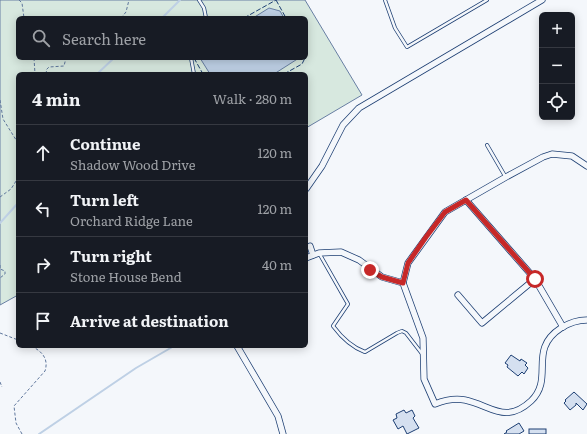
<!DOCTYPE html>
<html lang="en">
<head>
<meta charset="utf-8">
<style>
  body { margin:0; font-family:Literata,serif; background:#20242c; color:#f1f3f6 }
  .controls { position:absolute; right:12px; top:12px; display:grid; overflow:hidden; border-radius:6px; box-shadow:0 2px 10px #0003 }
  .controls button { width:36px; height:36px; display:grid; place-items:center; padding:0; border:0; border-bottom:1px solid #363941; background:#171b24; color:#f1f3f6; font:20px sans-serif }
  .stop { position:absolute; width:12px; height:12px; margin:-9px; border:3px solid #c62828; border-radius:50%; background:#fff }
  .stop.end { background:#c62828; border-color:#fff; box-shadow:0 1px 4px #0008 }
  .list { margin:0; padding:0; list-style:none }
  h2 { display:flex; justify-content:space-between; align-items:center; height:52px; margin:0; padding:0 16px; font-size:17px }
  h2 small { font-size:13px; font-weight:400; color:#9ea1a6 }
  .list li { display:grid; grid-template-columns:26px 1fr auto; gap:12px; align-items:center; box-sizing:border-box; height:56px; padding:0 16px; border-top:1px solid #363941 }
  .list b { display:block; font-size:15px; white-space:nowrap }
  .list p { margin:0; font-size:13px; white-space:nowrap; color:#9ea1a6 }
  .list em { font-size:13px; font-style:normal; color:#9ea1a6 }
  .icon { flex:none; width:22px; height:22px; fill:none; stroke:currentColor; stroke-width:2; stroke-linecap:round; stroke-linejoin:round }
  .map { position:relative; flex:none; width:587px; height:434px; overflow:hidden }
  .search { position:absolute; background:#171b24; box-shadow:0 2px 10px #0003; left:16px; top:16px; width:292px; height:44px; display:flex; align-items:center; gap:10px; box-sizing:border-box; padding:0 14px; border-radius:6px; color:#9ea1a6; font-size:15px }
  .panel { position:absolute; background:#171b24; box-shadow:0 2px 10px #0003; left:16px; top:72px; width:292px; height:276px; border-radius:6px }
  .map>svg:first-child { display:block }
</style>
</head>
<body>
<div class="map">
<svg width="587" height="434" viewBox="0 0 587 434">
  <rect width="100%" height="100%" fill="#f4f7fb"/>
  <path fill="#d7e8df" stroke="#687fa3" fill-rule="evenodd" d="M0 0H305L362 95 306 128V74H18V295L0 305ZM18 18H306V58H18Z"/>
  <g fill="#bed0e5" stroke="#687fa3">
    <path d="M269 8 280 11 284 18H253Z"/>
    <path d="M200 58H299L274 74H210Z"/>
  </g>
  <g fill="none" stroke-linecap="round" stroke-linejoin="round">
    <g stroke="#bed0e5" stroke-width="2">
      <path d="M162 18 180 0"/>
      <path d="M97 74 114 58"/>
      <path d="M0 223 18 203"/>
      <path d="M39 434 136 368 174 346"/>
    </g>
  </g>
  <g fill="#d5e0f0" stroke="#1d3f73">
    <path d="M511 355 520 361 521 359 527 363 525 365 528 368 524 374 522 372 518 376 507 367 508 365 505 363Z"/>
    <path d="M574 392 587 404 583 410 576 403V405L570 410 564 403 566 401 565 400Z"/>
    <path d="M404 410 406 413 412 410 415 416 413 418 419 428 407 434 403 426 398 429 393 420 397 418 396 414Z"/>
    <path d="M519 423 524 431 519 434H504L507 432 506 431Z"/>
    <rect x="529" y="429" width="17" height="5"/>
  </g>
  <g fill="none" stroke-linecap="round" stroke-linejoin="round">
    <g stroke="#1d3f73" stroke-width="4">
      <g id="service">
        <path d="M199 0 204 8 206 18"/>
        <path d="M385 0 395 28 407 47 487 0"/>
        <path d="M191 58 194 74"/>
        <path d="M487 145 505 176"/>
        <path d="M319 253 348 304 333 326C342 338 351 347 365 352L397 333 402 331 406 333 423 355"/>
      </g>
    </g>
    <g stroke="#1d3f73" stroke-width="7">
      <g id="minor">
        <path d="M587 166 572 156 552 154 543 157 506 177 445 212 408 263 403 283 423 338 424 379 435 404C445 400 454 398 465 400 490 405 505 425 531 401 555 378 527 350 561 328 569 323 578 320 587 320"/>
        <path d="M306 189 322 166 343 125 359 108 542 0"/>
        <path d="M466 200 535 279 563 327"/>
        <path d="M310 246 313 255"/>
        <path d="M306 258 319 253 341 252 359 260 382 277 403 283"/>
        <path d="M458 295 482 323 535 279"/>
        <path d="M237 346 278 416 283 434"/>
      </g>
    </g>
    <g stroke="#5e769c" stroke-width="1" stroke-dasharray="3 2" stroke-linecap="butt">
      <path d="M19 0 22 3 24 18"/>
      <path d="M121 18 126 12 129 0"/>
      <path d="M34 58 35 74"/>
      <path d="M47 74 46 70 49 67 64 66 66 58"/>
      <path d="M0 100 3 119 18 143"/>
      <path d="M18 157V165"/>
      <path d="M0 197 11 189 18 178"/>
      <path d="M0 265V269L5 271V274L0 278"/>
      <path d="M0 333 18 340"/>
      <path d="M0 382 2 387"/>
      <path d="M22 434 16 423 14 406 45 371C49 359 42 351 31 346"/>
    </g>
    <use href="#service" stroke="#f4f7fb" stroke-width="2.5"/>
    <use href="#minor" stroke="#f4f7fb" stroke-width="5.5"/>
    <g stroke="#1d3f73" stroke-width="1" stroke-dasharray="5 2" stroke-linecap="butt">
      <path d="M276 0 286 18"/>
      <path d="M244 18 276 0"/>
      <path d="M306 53V56"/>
      <path d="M194 58 203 74"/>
      <path d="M284 74 302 64 305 58"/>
    </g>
  </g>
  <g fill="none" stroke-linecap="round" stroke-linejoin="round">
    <path stroke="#c62828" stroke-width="5" d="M370 270 382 277 403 283 408 263 426 237 445 212 466 200 535 279"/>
  </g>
</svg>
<div class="controls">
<button>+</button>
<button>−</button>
<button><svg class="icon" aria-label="locate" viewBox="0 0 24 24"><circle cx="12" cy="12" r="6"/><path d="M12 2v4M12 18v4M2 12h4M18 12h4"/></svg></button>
</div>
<div class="stop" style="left:535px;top:279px"></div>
<div class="stop end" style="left:370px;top:270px"></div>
<div class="search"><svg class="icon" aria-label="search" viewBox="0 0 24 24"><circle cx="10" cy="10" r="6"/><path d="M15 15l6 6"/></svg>Search here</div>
<section class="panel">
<h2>4 min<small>Walk · 280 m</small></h2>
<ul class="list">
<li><svg class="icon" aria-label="ahead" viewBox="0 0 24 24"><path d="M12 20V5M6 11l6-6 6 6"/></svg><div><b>Continue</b><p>Shadow Wood Drive</p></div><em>120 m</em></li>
<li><svg class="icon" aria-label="left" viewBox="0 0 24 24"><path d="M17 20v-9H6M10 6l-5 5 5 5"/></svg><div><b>Turn left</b><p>Orchard Ridge Lane</p></div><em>120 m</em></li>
<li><svg class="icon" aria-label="right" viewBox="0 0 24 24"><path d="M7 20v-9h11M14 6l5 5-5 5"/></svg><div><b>Turn right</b><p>Stone House Bend</p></div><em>40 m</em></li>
<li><svg class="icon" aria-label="arrive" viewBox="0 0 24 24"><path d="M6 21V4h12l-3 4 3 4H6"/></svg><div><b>Arrive at destination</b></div></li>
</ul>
</section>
</div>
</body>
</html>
